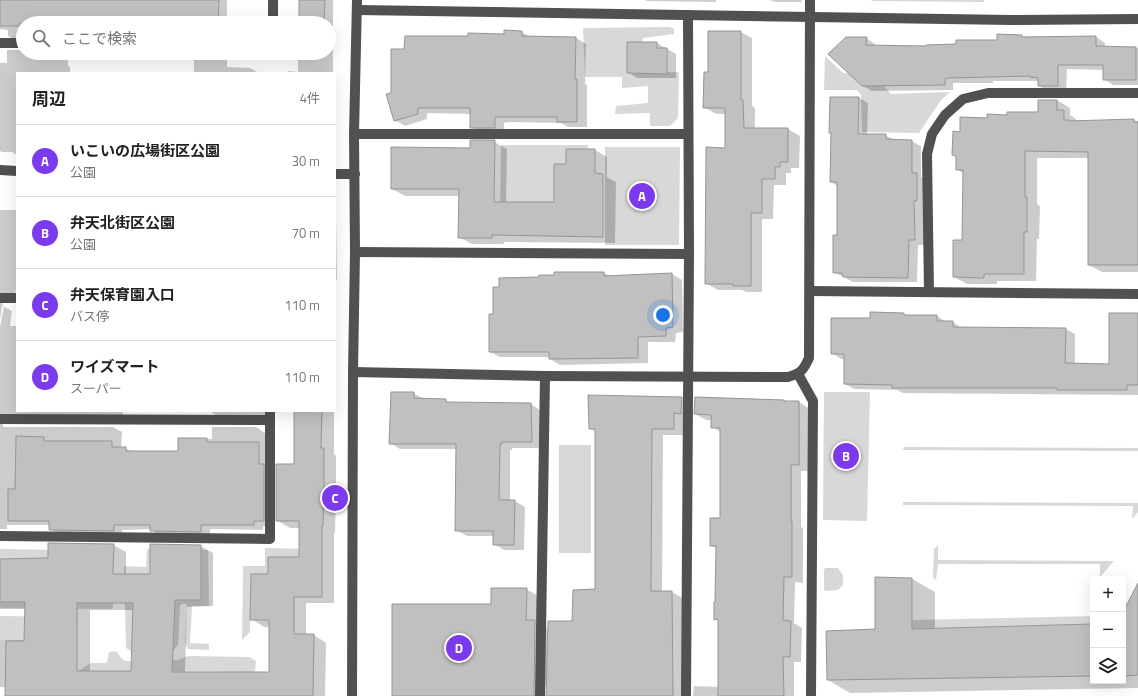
<!DOCTYPE html>
<html lang="ja">
<head>
<meta charset="utf-8">
<style>
  body { margin:0; font-family:"Titillium Web","Noto Sans JP",sans-serif; background:#f2f2f2; color:#202124 }
  .controls { position:absolute; right:12px; bottom:12px; display:grid; overflow:hidden; border-radius:0px; box-shadow:0 4px 16px #0002 }
  .controls button { width:36px; height:36px; display:grid; place-items:center; padding:0; border:0; border-bottom:1px solid #e0e0e0; background:#fff; color:#202124; font:20px sans-serif }
  .you { position:absolute; left:663px; top:315px; width:14px; height:14px; margin:-10px; border:3px solid #fff; border-radius:50%; background:#1a73e8; box-shadow:0 0 0 6px #1a73e833 }
  .badge { display:grid; place-items:center; width:26px; height:26px; border-radius:50%; background:#7c3aed; color:#fff; font-size:13px; font-weight:700 }
  .pin { position:absolute; translate:-50% -50%; border:2px solid #fff; box-shadow:0 1px 4px #0006 }
  .list { margin:0; padding:0; list-style:none }
  h2 { display:flex; justify-content:space-between; align-items:center; height:52px; margin:0; padding:0 16px; font-size:17px }
  h2 small { font-size:13px; font-weight:400; color:#757577 }
  .list li { display:grid; grid-template-columns:26px 1fr auto; gap:12px; align-items:center; box-sizing:border-box; height:72px; padding:0 16px; border-top:1px solid #e0e0e0 }
  .list b { display:block; font-size:15px; white-space:nowrap }
  .list p { margin:0; font-size:13px; white-space:nowrap; color:#757577 }
  .list em { font-size:13px; font-style:normal; color:#757577 }
  .icon { flex:none; width:22px; height:22px; fill:none; stroke:currentColor; stroke-width:2; stroke-linecap:round; stroke-linejoin:round }
  .map { position:relative; flex:none; width:1138px; height:696px; overflow:hidden }
  .search { position:absolute; background:#fff; box-shadow:0 4px 16px #0002; left:16px; top:16px; width:320px; height:44px; display:flex; align-items:center; gap:10px; box-sizing:border-box; padding:0 14px; border-radius:22px; color:#757577; font-size:15px }
  .panel { position:absolute; background:#fff; box-shadow:0 4px 16px #0002; left:16px; top:72px; width:320px; height:340px; border-radius:0px }
  .map>svg:first-child { display:block }
</style>
</head>
<body>
<div class="map">
<svg width="1138" height="696" viewBox="0 0 1138 696">
  <rect width="100%" height="100%" fill="#fff"/>
  <g fill="#d8d8d8">
    <path d="M872 0H984V2L871 1Z"/>
    <path d="M670 27 674 29V34L643 38 642 42H627V73L679 72 678 118 670 126H650V113L615 114 616 106 648 103V86L622 88V77H585L583 28Z"/>
    <path d="M825 56 843 73H870L875 76 891 94 950 92 941 100 919 133 862 132 861 95 857 90H824Z"/>
    <path d="M501 145H588V149H566V164L554 205H544V202H507V218L500 220Z"/>
    <path d="M605 147H680L679 245H605Z"/>
    <path d="M824 392H870L867 521 823 520Z"/>
    <rect x="559" y="445" width="32" height="108"/>
    <path d="M904 447 1138 448V451L903 450Z"/>
    <path d="M903 502 1138 503V512L1132 519 1133 506 903 505Z"/>
    <path d="M938 545V560L1114 561 1100 577V564H938L936 580 933 577 934 549Z"/>
    <path d="M265 548 322 549V557H269L268 574H251L250 632 242 640 243 566H265Z"/>
    <path d="M0 549 114 551 113 558 0 559Z"/>
    <path d="M147 549 208 550 209 606H192L190 643 209 644V650L188 649 185 643 187 606 186 604H182L180 606 178 645 174 650 131 651 126 648 124 566 146 567Z"/>
    <path d="M825 568H838L843 575V585L838 590 826 591 824 590V570Z"/>
    <path d="M0 602 113 603V607L111 609 0 608Z"/>
    <path d="M0 616 78 617 77 624H25L24 641 0 640Z"/>
    <path d="M1093 616V624L912 629V620Z"/>
    <path d="M115 651 117 652 121 658 125 661 178 660 188 656 250 657 256 661 255 672 78 671 91 663H105L107 662 109 652Z"/>
  </g>
  <g fill="#0003" fill-rule="evenodd">
    <path d="M0 0H227V23H23V41H17L8 36V30L0 29Z"/>
    <path d="M299 0H333V73H288V71L298 72V53H329V23H299Z"/>
    <path d="M645 0H716V2L647 1Z"/>
    <path d="M770 0H801L802 2H776Z"/>
    <path d="M522 32 531 38H576L586 44 585 84 587 85V127H568L561 123 507 122 504 123V133H481L471 127V114L427 113V119L405 126 395 120 392 94 405 50 469 37 505 35Z"/>
    <path d="M741 32 752 38V106L755 108V129H788L800 136 799 168H791V173H786V185H774L773 219H762V292H746L742 290H718L706 283 726 149V114H716L704 107 709 73Z"/>
    <path d="M1022 36 1025 38 1096 37 1105 43V47L1138 48V85H1113L1104 79V70L1067 69 1066 91H1048L1039 86V81H993V83H953V90L872 91 863 86 866 38 875 44V46L927 47 998 41Z"/>
    <path d="M657 43 676 54V78H637L628 72Z"/>
    <path d="M7 50H23V53H68V66L70 67V73H17V155L12 152H2L0 151V63H7Z"/>
    <path d="M194 53H227V67L250 68 259 73H194Z"/>
    <path d="M859 98 868 103 867 135H885L894 140 911 141 921 146V177L925 180 926 206H923L924 245H918L917 282H853L834 272 838 236V186L831 182Z"/>
    <path d="M1039 100H1057L1070 108V115L1076 119V122L1133 120 1138 121V272H1102L1089 265V158H1037V204L1040 206 1039 239H1037L1036 281H997V284H967L954 277 963 241 964 174 957 169 961 133 988 119 1039 113Z"/>
    <path d="M494 142 507 149 506 203 555 202 567 165 566 150H595L607 157V177L616 182 615 243 504 242V244H472L459 237 460 196H405L392 189 471 149Z"/>
    <path d="M0 210H17V287L14 296 6 297 2 303 3 306 12 311 10 326H17V411H174V412H123V418L3 420V427H113L122 432 121 448H125L132 452H179V439H212V427H256L265 433V446L268 448 272 526H263V530L210 529V536H160L151 529 122 530V535H59L50 529V525H7V529H0V327L4 306H2L0 320Z"/>
    <path d="M335 216 336 217 337 280H335Z"/>
    <path d="M555 273H604L610 276 672 274 682 280 683 332 676 333 675 342H648V363L560 365 550 359V357H500L490 352 494 315 500 288 555 276Z"/>
    <path d="M904 314 908 316H937L946 322H953L962 328 1066 329 1075 334V364L1110 365 1138 349V395L903 393 897 390 854 389 845 384V359H841L832 353 871 319Z"/>
    <path d="M335 318H336L335 376Z"/>
    <path d="M413 393 424 399 445 400 451 403 531 404 541 411 542 448H512V450H510V501H515L525 507 524 550H504L494 544V536H467L456 530 457 449H400L390 443Z"/>
    <path d="M681 398 692 404 684 435H663L662 592H672L682 598 690 696H550L548 687 543 685V696H393L492 605 526 589 543 599V627L549 630 573 622 596 590V432L590 428Z"/>
    <path d="M784 400 787 402H799L810 409V471H801V527L803 528V583L795 582 794 623 802 628 801 662H794V696H693L694 686 719 687V621L715 619 717 549 711 545 721 519V432L712 427V420H706L695 414Z"/>
    <path d="M212 411H265V418H221L212 413Z"/>
    <path d="M295 411H334V454L336 456V494L335 533H334V603H306V635H314L326 643 325 696H6V687H0V640H25L26 609H0V560L49 559 113 545 126 552V575H151L201 546 213 553V606L187 607 185 673H270V627H264L251 619 269 575 300 558V528H290L278 521 295 465ZM90 610H134L132 672H90Z"/>
    <path d="M876 578 912 579 935 592V629L1093 625V681H1123V614L1138 585V688L850 693 828 680 876 630Z"/>
  </g>
  <g fill="#c0c0c0" stroke="#959595" fill-rule="evenodd">
    <path d="M0 0H219L218 23H20V26H0Z"/>
    <path d="M299 0H325L324 23H299Z"/>
    <path d="M504 30 522 31V36L576 37 575 79H577V122H557V117H496L495 118V128H470V108H418V114L394 121 386 94 391 93V49H404L405 36H468V33L504 34Z"/>
    <path d="M708 31H741V100H743L744 128H788V162H780V167H775V179H762V213H751V286H733V284H705L706 147 725 148V108H703L704 72H708Z"/>
    <path d="M997 34 1022 35V37L1096 36V46L1136 47V80H1103V65H1058V86H1038V78L1030 77V76L949 78 945 79V85L862 86 828 54 846 37H867L866 45 926 46V45L956 44V40H997Z"/>
    <path d="M627 42H657V48H667V74L627 73Z"/>
    <path d="M830 97H859L858 134H886V139L912 140V173H917V201H914L915 240H909L908 278 843 277 842 273H833V235H837V182H830L831 133H829Z"/>
    <path d="M1038 100H1057V110H1064V120H1069V121L1134 119V122H1138V265H1088V152L1025 151V197H1027V232H1024V274H984V278L953 277V240H962L963 170H956V156L952 155 953 131 960 132V117L987 118V114L1007 115V112H1038Z"/>
    <path d="M470 140H495L494 202H554V164H566V149H595V173L603 174V237L492 235V238H458L459 189H391V147L470 148Z"/>
    <path d="M554 272H604V276L672 273 673 327 666 328V336L638 337V358L549 359V352H489V314H493V287H499V278L539 277V275H554Z"/>
    <path d="M870 312 904 313V315H937V321H953V327L1066 328 1065 363 1109 364V313H1138V385H1127V390H1057V388H892V385L844 384V354H831V318H870Z"/>
    <path d="M391 392H414V398L446 399V402L531 403 532 442H502V444H500L499 500H515L514 545H493V531H455L456 444H389Z"/>
    <path d="M588 395 682 397 681 414 674 413V429H652L651 591H672L673 696H546L548 621H572L573 590 595 589V429H589Z"/>
    <path d="M695 397 784 400V401H799V465H791V521H792V577H784L783 620 791 621 790 657H783L784 696H718V619L714 620V602H715L716 546H710V518H720V428H711V415L694 414Z"/>
    <path d="M294 411H322L321 448H324V486L323 526H322V597H294V634H314L313 696H5L6 641H24L25 602H0V559L48 558V543L114 544 113 574H150V544L201 545V600H175L172 672H269V620H250L251 574H268V557H299V521H276V464H294ZM77 603H133L131 671H77Z"/>
    <path d="M16 436 44 437V441H112V447H126V451H178V438H207V442H259V464H264V521H254V525H201V532L150 531V525H114V531L49 530V521H8V489H15Z"/>
    <path d="M875 577 912 578V629L1093 624V676L827 680 826 631 875 629Z"/>
    <path d="M1138 583V675L1123 676V612Z"/>
    <path d="M491 588H527L526 620H535L534 696H392V604H491Z"/>
  </g>
  <g fill="none" stroke-linecap="round" stroke-linejoin="round">
    <g stroke="#515151" stroke-width="10">
      <path d="M273 0V23"/>
      <path d="M357 10 1012 20 1138 19"/>
      <path d="M0 43H23"/>
      <path d="M354 134H688"/>
      <path d="M0 170 17 171"/>
      <path d="M335 174H355"/>
      <path d="M355 252 689 254"/>
      <path d="M810 291 1138 294"/>
      <path d="M929 292 927 154 932 134 945 115 963 99 988 93H1138"/>
      <path d="M0 298H17"/>
      <path d="M353 372 545 376 788 377C801 373 803 371 809 358L810 0"/>
      <path d="M798 374 813 401 811 696"/>
      <path d="M0 419 270 420"/>
      <path d="M0 536 270 539V411"/>
      <path d="M352 696 353 372 355 252 354 134 357 0"/>
      <path d="M540 696 545 376"/>
      <path d="M686 696 689 254 688 15"/>
    </g>
  </g>
</svg>
<div class="controls">
<button>+</button>
<button>−</button>
<button><svg class="icon" aria-label="layers" viewBox="0 0 24 24"><path d="M12 4l9 5-9 5-9-5zM3 14l9 5 9-5"/></svg></button>
</div>
<div class="you"></div>
<div class="pin badge" style="left:642px;top:196px">A</div>
<div class="pin badge" style="left:846px;top:456px">B</div>
<div class="pin badge" style="left:335px;top:498px">C</div>
<div class="pin badge" style="left:459px;top:648px">D</div>
<div class="search"><svg class="icon" aria-label="search" viewBox="0 0 24 24"><circle cx="10" cy="10" r="6"/><path d="M15 15l6 6"/></svg>ここで検索</div>
<section class="panel">
<h2>周辺<small>4件</small></h2>
<ul class="list">
<li><span class="badge">A</span><div><b>いこいの広場街区公園</b><p>公園</p></div><em>30 m</em></li>
<li><span class="badge">B</span><div><b>弁天北街区公園</b><p>公園</p></div><em>70 m</em></li>
<li><span class="badge">C</span><div><b>弁天保育園入口</b><p>バス停</p></div><em>110 m</em></li>
<li><span class="badge">D</span><div><b>ワイズマート</b><p>スーパー</p></div><em>110 m</em></li>
</ul>
</section>
</div>
</body>
</html>
